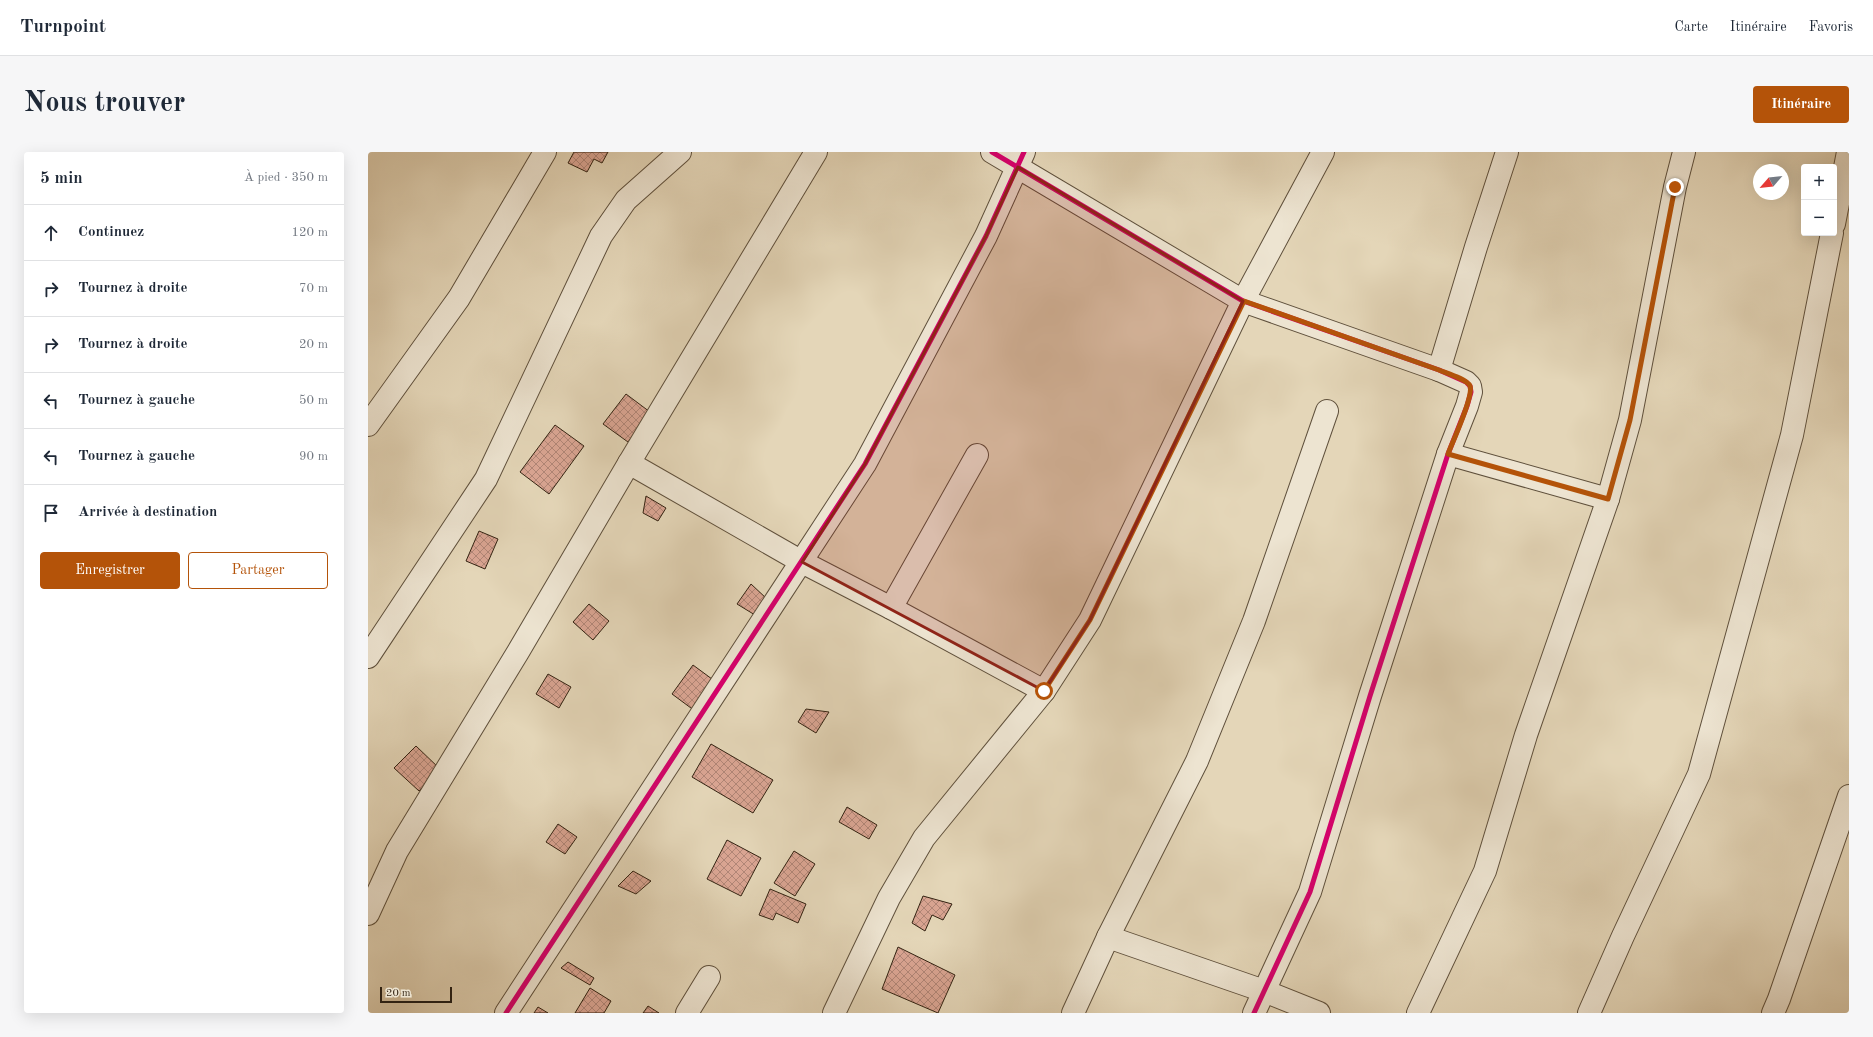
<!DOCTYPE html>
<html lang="fr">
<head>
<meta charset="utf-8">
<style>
  body { margin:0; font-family:"Old Standard TT",serif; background:#f6f6f7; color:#1f2937 }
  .controls { position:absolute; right:12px; top:12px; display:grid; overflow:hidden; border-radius:4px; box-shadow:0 4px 16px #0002 }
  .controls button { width:36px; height:36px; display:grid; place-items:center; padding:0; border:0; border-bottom:1px solid #e0e1e3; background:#fff; color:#1f2937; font:20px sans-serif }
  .compass { position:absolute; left:1385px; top:12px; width:36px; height:36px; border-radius:50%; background:#fff; box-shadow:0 4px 16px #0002; rotate:242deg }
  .scale { position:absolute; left:12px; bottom:10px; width:72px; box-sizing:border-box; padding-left:4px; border:2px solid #332312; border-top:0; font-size:11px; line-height:14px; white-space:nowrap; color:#332312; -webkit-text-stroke:3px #ede4d1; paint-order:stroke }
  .stop { position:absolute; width:12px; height:12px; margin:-9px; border:3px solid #b45309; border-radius:50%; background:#fff }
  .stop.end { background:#b45309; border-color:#fff; box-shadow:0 1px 4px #0008 }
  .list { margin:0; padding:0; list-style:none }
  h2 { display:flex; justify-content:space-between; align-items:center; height:52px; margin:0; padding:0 16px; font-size:17px }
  h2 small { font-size:13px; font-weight:400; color:#747a83 }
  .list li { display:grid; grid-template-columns:26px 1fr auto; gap:12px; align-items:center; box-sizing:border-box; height:56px; padding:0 16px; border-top:1px solid #e0e1e3 }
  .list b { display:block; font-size:15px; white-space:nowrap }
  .list em { font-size:13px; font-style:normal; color:#747a83 }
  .actions { display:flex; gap:8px; padding:12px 16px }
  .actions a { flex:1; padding:9px 0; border:1px solid #b45309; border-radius:4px; text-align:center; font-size:14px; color:#b45309 }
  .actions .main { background:#b45309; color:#fff }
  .icon { flex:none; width:22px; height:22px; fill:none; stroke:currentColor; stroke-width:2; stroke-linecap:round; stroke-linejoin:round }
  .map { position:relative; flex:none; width:1481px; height:861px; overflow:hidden; border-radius:4px }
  header { display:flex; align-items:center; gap:24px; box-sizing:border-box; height:56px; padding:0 20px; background:#fff; border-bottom:1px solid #e0e1e3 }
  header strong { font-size:19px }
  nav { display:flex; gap:22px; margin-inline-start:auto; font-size:14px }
  .intro { display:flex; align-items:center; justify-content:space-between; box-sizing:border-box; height:96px; padding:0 24px }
  h1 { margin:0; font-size:28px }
  .button { padding:10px 18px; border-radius:4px; background:#b45309; color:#fff; font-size:14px; font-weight:700 }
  main { display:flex; gap:24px; padding:0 24px }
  aside { flex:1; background:#fff; border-radius:4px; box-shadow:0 4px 16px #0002 }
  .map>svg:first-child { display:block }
</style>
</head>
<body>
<header>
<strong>Turnpoint</strong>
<nav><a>Carte</a><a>Itinéraire</a><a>Favoris</a></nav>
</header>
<div class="intro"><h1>Nous trouver</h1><a class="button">Itinéraire</a></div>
<main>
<aside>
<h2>5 min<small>À pied · 350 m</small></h2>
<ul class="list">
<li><svg class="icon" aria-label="ahead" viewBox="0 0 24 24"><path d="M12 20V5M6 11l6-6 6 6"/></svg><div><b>Continuez</b></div><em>120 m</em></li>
<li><svg class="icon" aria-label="right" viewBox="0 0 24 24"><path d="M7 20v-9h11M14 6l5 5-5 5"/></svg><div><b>Tournez à droite</b></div><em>70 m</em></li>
<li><svg class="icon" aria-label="right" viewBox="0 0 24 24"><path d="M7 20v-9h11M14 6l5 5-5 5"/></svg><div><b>Tournez à droite</b></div><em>20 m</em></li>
<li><svg class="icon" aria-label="left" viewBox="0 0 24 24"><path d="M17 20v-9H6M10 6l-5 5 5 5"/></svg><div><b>Tournez à gauche</b></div><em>50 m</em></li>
<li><svg class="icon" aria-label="left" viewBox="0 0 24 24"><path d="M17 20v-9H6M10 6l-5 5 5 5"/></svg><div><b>Tournez à gauche</b></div><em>90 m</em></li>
<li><svg class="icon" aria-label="arrive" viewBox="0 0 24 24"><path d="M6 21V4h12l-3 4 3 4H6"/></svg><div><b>Arrivée à destination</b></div></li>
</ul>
<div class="actions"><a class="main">Enregistrer</a><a>Partager</a></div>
</aside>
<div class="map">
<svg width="1481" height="861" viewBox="0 0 1481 861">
  <defs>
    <pattern id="building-cross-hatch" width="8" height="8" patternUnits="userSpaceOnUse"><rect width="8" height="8" fill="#daa593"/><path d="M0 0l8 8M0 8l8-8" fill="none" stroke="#b18677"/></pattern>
  </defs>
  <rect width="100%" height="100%" fill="#e4d6b8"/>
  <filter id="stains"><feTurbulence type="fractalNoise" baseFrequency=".005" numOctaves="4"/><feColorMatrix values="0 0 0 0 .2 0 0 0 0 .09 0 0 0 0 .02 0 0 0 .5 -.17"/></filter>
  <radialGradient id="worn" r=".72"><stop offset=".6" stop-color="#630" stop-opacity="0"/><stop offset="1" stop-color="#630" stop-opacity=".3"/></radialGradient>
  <g fill="url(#building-cross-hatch)" stroke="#332312">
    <path d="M206 0H240L234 11 226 7 219 20 200 11Z"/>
    <path d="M258 242 282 260 260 290 235 272Z"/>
    <path d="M187 273 216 294 181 342 152 320Z"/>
    <path d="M278 344 298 356 290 369 275 361Z"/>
    <path d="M111 379 130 387 117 417 98 409Z"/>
    <path d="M383 432 399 447 387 463 369 452Z"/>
    <path d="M221 452 241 469 225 488 205 470Z"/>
    <path d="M325 513 348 530 327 559 304 542Z"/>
    <path d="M180 522 203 535 191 556 168 542Z"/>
    <path d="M438 557 461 560 448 581 430 570Z"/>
    <path d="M343 592 405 628 385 661 324 625Z"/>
    <path d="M48 594 72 617 51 639 26 616Z"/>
    <path d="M479 655 509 673 501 687 471 670Z"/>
    <path d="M190 672 209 685 197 702 178 690Z"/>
    <path d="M359 688 393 706 373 744 339 727Z"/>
    <path d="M426 699 447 712 427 744 406 731Z"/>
    <path d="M265 719 283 729 268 742 250 734Z"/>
    <path d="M402 737 438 752 430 771 408 761 405 768 391 763Z"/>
    <path d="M555 744 584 752 575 768 564 763 557 779 544 771Z"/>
    <path d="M530 795 587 823 570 861 514 837Z"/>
    <path d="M200 810 226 826 222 833 193 816Z"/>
    <path d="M222 836 243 849 236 861H207Z"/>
    <path d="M280 854 291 861H275Z"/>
    <path d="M170 855 180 861H166Z"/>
  </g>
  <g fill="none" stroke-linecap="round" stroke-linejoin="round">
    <g stroke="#5f503c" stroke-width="24">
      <g id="minor">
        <path d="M624 0 875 149 1071 218 1098 230 1102 234 1103 240 1099 254 1080 302 1002 544 942 740 886 861"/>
        <path d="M1466 72 1480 0"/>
        <path d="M1071 218 1108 95 1139 0"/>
        <path d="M0 273 91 146 177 0"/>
        <path d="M1080 302 1240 347"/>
        <path d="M261 311 434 410 523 456 676 539"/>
        <path d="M523 456 609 303"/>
        <path d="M0 505 118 327 233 84 258 48 312 0"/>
        <path d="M0 762 29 699 150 500 261 311 448 0"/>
        <path d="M740 785 896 839 951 861"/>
        <path d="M138 861 497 312 618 84 656 0"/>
        <path d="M319 861 341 825"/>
        <path d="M466 861 521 746 556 686 676 539 722 468 875 149 955 0"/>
        <path d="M705 861 740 785 829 609 886 469 959 259"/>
        <path d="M1050 861 1117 719 1158 583 1240 347 1262 268 1307 35 1316 0"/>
        <path d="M1221 861 1255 784 1331 622 1424 283 1464 81"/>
        <path d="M1405 861 1411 847 1481 644"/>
      </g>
    </g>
    <use href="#minor" stroke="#ede4d1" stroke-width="22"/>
    <g stroke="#ede4d1" stroke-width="8">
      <g id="cycleway">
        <path d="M624 0 875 149 1071 218 1098 230 1102 234 1103 240 1099 254 1080 302 1002 544 942 740 886 861"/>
        <path d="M138 861 497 312 618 84 656 0"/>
      </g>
    </g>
    <use href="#cycleway" stroke="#d6006c" stroke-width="5"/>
  </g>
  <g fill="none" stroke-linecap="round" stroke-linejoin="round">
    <path stroke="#b45309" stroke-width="5" d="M676 539 722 468 876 149 1071 218C1078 221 1099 227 1102 234 1106 244 1084 291 1080 302L1240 347 1262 268 1307 35"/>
  </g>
  <path fill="#8f2418" fill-opacity="0.2" stroke="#8f2418" stroke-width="3" stroke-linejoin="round" d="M650 15 875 149 722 468 676 539 434 410 497 312 618 84Z"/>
  <rect width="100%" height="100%" filter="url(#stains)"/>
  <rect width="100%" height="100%" fill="url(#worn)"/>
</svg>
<div class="controls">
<button>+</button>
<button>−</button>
</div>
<svg class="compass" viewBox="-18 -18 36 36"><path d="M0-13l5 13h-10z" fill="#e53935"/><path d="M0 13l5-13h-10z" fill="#747a83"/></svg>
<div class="scale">20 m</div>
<div class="stop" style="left:676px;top:539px"></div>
<div class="stop end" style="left:1307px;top:35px"></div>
</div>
</main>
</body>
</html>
